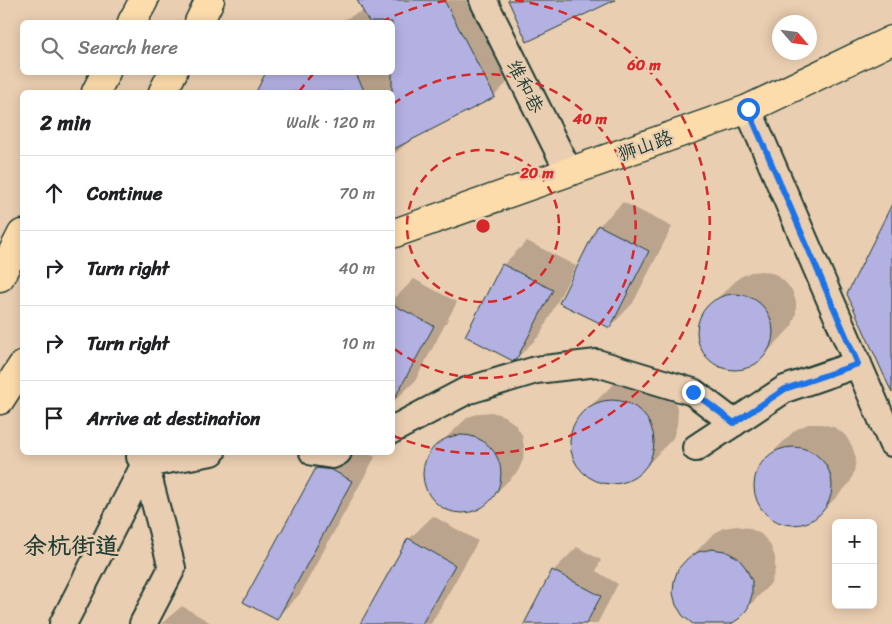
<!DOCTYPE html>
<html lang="en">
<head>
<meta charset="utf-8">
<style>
  body { margin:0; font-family:Sriracha,"LXGW WenKai TC",sans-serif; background:#f2f2f2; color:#202124 }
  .controls { position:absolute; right:15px; bottom:15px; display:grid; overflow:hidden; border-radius:8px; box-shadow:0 2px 12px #0003 }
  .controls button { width:45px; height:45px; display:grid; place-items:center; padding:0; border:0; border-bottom:1px solid #e0e0e0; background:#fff; color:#202124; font:25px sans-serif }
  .compass { position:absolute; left:772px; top:15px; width:45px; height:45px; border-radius:50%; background:#fff; box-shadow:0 2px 12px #0003; rotate:118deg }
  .stop { position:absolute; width:15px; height:15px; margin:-11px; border:4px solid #1a73e8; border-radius:50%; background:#fff }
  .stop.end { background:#1a73e8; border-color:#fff; box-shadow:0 1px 5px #0008 }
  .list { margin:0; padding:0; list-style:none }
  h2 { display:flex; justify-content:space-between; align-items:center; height:65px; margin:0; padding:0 20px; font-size:21px }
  h2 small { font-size:16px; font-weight:400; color:#757577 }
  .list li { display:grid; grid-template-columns:32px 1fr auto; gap:15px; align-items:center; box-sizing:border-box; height:75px; padding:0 20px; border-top:1px solid #e0e0e0 }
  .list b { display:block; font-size:19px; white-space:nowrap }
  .list em { font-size:16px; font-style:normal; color:#757577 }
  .icon { flex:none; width:28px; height:28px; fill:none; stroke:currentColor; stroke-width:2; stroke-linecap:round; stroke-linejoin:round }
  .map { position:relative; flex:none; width:892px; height:624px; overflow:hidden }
  .search { position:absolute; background:#fff; box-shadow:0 2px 12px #0003; left:20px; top:20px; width:375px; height:55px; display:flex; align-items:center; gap:12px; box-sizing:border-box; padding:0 18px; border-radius:8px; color:#757577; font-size:19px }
  .panel { position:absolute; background:#fff; box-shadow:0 2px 12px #0003; left:20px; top:90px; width:375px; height:365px; border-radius:8px }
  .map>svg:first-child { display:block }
</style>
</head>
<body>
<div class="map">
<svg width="892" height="624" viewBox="0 0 892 624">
  <rect width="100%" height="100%" fill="#eaceb1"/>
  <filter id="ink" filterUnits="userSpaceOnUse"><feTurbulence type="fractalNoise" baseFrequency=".02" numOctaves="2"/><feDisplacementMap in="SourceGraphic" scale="10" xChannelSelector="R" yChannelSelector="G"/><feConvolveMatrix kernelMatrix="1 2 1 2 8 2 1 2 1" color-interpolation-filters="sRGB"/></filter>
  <g filter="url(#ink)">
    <g fill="#0003">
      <path d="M358 0H472L513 77 494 96 410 140 392 156V92H257L267 72H392V22H339L364 10Z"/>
      <path d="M623 202 672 227 633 303 610 327 599 226Z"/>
      <path d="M527 241 576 266 540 335 516 359 503 265Z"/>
      <path d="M763 271 775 274 784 281 792 290 796 302V314L792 326 760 360 750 366 738 369 726 368 714 363 705 355 700 344 698 332 700 320 706 309 740 277 751 272Z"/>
      <path d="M414 279 457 302 415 381 392 403V301Z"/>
      <path d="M616 382 674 399 678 411 677 425 673 438 639 474 628 481 614 484 600 482 587 476 578 466 572 453 571 439 574 426 581 415Z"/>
      <path d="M492 412 504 416 515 424 522 435 524 447 523 460 518 471 485 504 474 510 462 512 450 510 439 505 431 496 426 485 424 473 427 461 433 450 468 417 480 413Z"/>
      <path d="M808 424H821L834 427 845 435 852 446 856 458 854 472 850 483 817 517 806 523 794 525 782 523 771 518 762 510 757 500 754 488 756 476 761 464 795 430Z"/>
      <path d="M333 452H367L375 457 300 594 276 618 317 468Z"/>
      <path d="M433 516 478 541 431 624H362L409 539Z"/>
      <path d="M737 526 749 528 761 534 770 544 775 557V570L771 583 739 617 729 624H697L688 560 712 535 723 528Z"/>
      <path d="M577 547 601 560 596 571 618 584 597 624H525L553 571Z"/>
      <path d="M182 606 213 624H161Z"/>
    </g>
    <g fill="#b3b0e2" stroke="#1f3d34">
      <path d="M357 0H444L495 97 392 150V22H369Z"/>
      <path d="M508 0H615L527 42Z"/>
      <path d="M266 72H355L365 92H256Z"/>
      <path d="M892 204V393L847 294Z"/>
      <path d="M598 225 649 251 610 328 559 303Z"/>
      <path d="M502 264 553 290 516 360 513 361 465 336Z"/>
      <circle cx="735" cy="332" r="38"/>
      <path d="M392 304 434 326 392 403Z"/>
      <circle cx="612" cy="442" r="42"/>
      <circle cx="462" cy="474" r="39"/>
      <circle cx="793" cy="486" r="39"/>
      <path d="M316 468 332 470 352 481 277 620 243 602Z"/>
      <path d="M408 538 455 565 422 624H360Z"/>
      <path d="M712 549 725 551 738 558 746 568 752 581V595L748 608 740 618 731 624H693L683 616 676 605 673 593 674 581 678 569 687 559 698 552Z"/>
      <path d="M552 570 601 596 586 624H524Z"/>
    </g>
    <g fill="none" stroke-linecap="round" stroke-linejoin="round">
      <g stroke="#1f3d34" stroke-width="30">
        <g id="minor">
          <path d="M483 0 569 172"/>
          <path d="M748 109 892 443"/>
          <path d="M392 430 466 391 536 370 597 363 693 392 734 423"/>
          <path d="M696 448 785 389 858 364"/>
          <path d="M313 452 332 455 338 452"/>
          <path d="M140 457 145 464 172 568 143 624"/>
          <path d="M63 624 145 464 212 452"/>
        </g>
      </g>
      <g stroke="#1f3d34" stroke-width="31">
        <g id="major">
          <path d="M132 22 144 0"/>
          <path d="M199 22 210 0"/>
          <path d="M96 92 106 72"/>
          <path d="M163 92 173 72"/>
          <path d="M392 234 748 109 892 40"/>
          <path d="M0 277 22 234"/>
          <path d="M0 400 22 366"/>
        </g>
      </g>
      <use href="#minor" stroke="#eaceb1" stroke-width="26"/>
      <use href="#major" stroke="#fddcac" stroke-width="28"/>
    </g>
  </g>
  <g fill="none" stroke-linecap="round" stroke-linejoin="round" filter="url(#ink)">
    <path stroke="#1a73e8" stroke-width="6" d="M693 392 734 423 785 389 858 364 748 109"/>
  </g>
  <g fill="none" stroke="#d62828" stroke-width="2.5" stroke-dasharray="9 6">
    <circle cx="483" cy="226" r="76"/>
    <path d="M393 104A152 152 0 1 1 393 348"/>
    <path d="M299 92A228 228 0 0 1 314 73M381 22A228 228 0 0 1 451 0M515 0A228 228 0 1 1 394 436"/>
  </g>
  <g text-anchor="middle" stroke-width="5" stroke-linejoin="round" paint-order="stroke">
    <g font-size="19" fill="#1f3d34" stroke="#eaceb1">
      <text transform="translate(526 86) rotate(63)" y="7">维和巷</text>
      <text transform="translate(645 145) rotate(-19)" y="7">狮山路</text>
    </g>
    <g font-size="24" font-weight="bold" fill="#1f3d34" stroke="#eaceb1">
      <text x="71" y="554">余杭街道</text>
    </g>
  </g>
  <circle cx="483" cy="226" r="8" fill="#d62828" stroke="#eaceb1" stroke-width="2.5"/>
  <g font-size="15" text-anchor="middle" font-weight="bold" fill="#d62828" stroke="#eaceb1" stroke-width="5" stroke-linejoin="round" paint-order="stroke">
    <text x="644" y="70">60 m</text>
    <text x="590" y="124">40 m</text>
    <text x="537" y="178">20 m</text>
  </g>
</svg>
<div class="controls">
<button>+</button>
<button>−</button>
</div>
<svg class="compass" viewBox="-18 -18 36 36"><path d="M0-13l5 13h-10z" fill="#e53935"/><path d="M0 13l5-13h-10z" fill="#757577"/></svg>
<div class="stop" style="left:748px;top:109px"></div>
<div class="stop end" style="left:693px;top:392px"></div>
<div class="search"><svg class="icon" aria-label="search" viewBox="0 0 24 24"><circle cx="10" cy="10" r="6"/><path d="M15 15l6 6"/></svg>Search here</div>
<section class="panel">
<h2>2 min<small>Walk · 120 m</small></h2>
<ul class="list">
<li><svg class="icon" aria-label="ahead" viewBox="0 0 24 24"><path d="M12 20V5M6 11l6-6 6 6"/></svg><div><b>Continue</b></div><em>70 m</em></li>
<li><svg class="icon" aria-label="right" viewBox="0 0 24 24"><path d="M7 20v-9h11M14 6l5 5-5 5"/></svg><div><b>Turn right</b></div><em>40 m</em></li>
<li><svg class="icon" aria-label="right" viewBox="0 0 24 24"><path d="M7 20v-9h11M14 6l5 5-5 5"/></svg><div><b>Turn right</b></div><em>10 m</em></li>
<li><svg class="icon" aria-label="arrive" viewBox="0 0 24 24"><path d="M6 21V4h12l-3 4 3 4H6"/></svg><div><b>Arrive at destination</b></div></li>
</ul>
</section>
</div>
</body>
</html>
